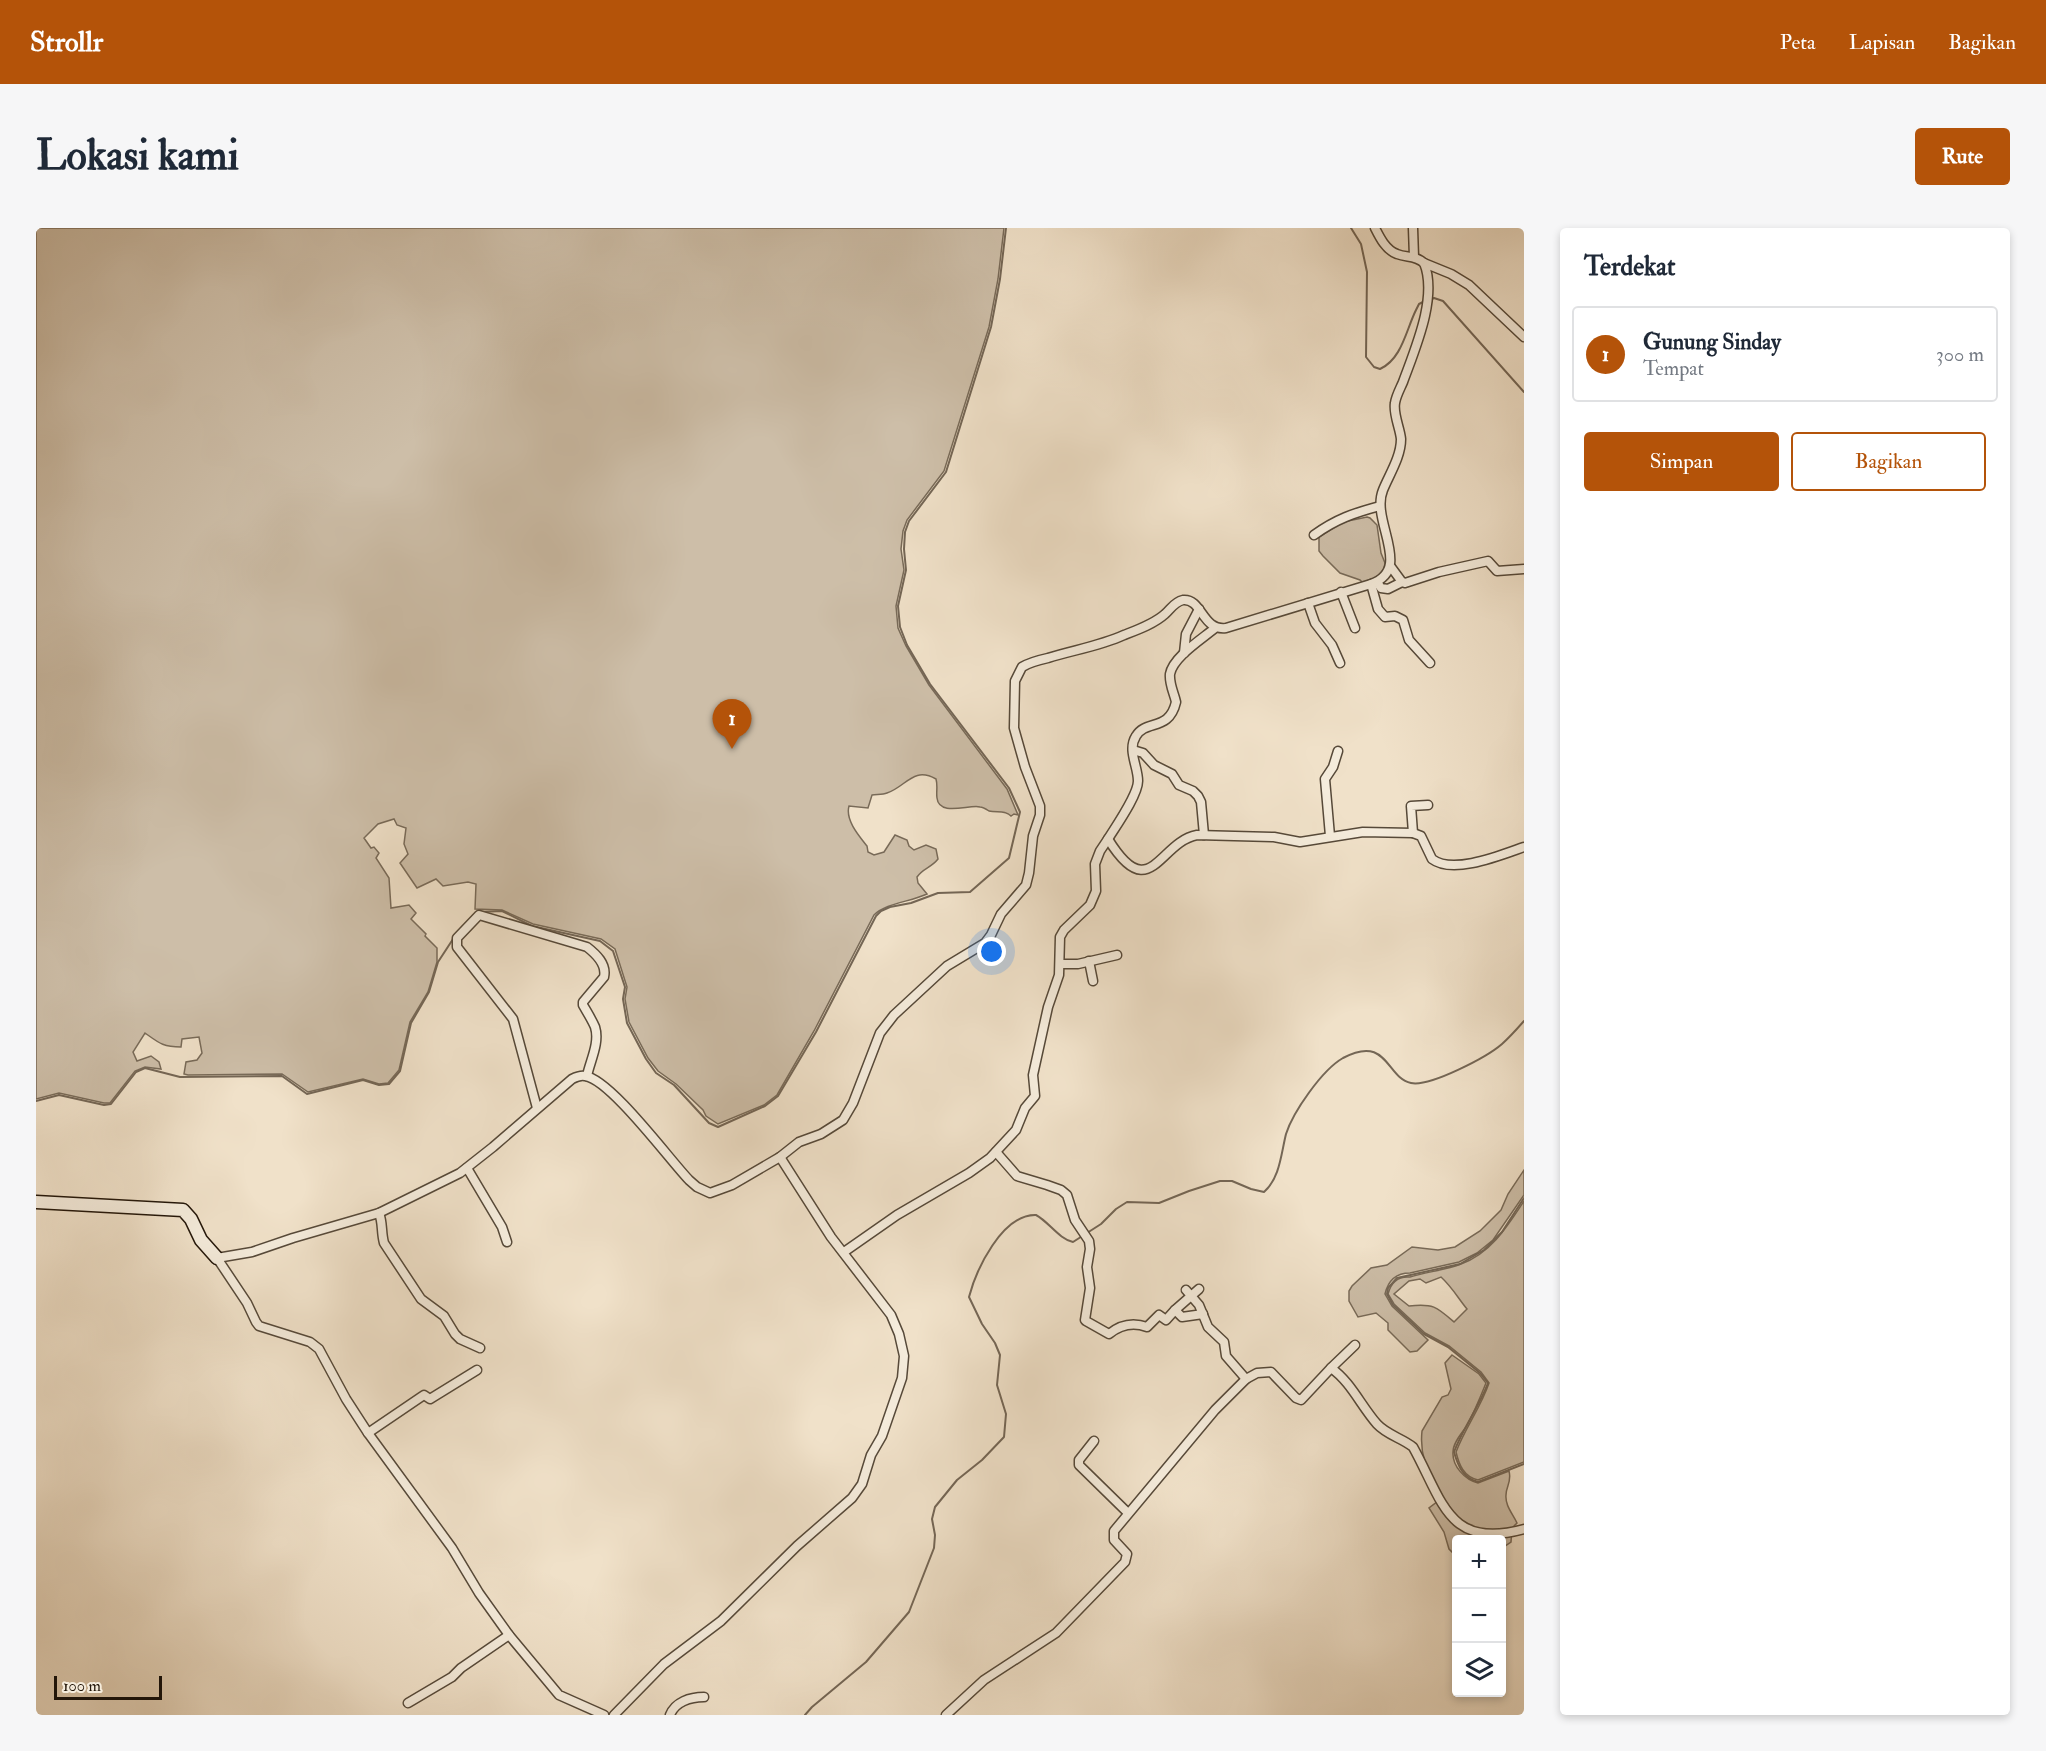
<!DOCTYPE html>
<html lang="id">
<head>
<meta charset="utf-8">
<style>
  body { margin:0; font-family:"IM FELL Double Pica",serif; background:#f6f6f7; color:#1f2937 }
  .controls { position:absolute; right:18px; bottom:18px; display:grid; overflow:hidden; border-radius:6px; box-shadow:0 3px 9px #0003 }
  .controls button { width:54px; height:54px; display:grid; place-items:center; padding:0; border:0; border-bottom:2px solid #e0e1e3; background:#fff; color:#1f2937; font:30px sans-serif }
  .scale { position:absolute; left:18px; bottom:15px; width:108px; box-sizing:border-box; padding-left:6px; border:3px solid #231609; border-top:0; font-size:16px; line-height:21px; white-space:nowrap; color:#231609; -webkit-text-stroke:4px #f5ecdc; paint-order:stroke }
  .you { position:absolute; left:956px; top:724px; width:21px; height:21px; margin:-15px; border:4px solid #fff; border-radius:50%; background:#1a73e8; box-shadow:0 0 0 9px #1a73e833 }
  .badge { display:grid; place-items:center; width:39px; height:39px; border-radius:50%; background:#b45309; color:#fff; font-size:20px; font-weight:700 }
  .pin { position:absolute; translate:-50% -50px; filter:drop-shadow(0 2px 3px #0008) }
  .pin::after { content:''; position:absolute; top:32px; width:21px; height:18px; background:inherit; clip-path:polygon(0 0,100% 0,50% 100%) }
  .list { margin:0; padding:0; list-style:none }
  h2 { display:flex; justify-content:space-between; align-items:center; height:78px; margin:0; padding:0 24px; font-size:26px }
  h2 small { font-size:20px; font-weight:400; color:#747a83 }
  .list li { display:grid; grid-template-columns:39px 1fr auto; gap:18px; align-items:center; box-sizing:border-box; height:96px; margin:0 12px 12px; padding:0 12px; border:2px solid #e0e1e3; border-radius:6px }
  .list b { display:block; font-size:22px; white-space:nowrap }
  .list p { margin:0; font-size:20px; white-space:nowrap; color:#747a83 }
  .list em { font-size:20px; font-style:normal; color:#747a83 }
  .actions { display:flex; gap:12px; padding:18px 24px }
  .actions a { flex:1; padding:14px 0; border:2px solid #b45309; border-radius:6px; text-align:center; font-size:21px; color:#b45309 }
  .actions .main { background:#b45309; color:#fff }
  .icon { flex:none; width:33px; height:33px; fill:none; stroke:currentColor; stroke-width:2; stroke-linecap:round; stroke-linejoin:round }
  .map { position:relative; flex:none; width:1488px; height:1487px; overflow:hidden; border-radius:6px }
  header { display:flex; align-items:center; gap:36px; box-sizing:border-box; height:84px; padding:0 30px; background:#b45309; color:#fff }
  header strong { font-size:28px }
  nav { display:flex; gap:33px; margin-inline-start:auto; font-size:21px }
  .intro { display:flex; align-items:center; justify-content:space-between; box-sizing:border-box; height:144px; padding:0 36px }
  h1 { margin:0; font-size:42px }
  .button { padding:15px 27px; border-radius:6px; background:#b45309; color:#fff; font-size:21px; font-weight:700 }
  main { display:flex; gap:36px; padding:0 36px }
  aside { flex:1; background:#fff; border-radius:6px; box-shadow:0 3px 9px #0003 }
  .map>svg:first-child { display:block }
</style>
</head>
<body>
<header>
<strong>Strollr</strong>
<nav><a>Peta</a><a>Lapisan</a><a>Bagikan</a></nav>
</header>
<div class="intro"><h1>Lokasi kami</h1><a class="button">Rute</a></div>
<main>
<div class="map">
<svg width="1488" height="1487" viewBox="0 0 1488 1487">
  <rect width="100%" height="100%" fill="#f0e1c9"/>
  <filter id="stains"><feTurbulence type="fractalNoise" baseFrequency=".00333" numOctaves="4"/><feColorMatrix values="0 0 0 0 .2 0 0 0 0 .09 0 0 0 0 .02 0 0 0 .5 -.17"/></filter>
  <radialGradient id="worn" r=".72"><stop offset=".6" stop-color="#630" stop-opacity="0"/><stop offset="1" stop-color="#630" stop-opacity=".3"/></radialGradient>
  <g fill="#cdbea8" stroke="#786a58" stroke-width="1.5" fill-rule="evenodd">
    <path d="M0 0H968L962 51 953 99 908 243 871 292 867 303 865 321 868 342 860 378 862 400 870 418 893 457 971 561 982 587 978 586 975 588C969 582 961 585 953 583 950 581 947 579 944 579 934 576 903 589 901 570 900 564 902 558 900 551 877 538 870 559 851 565 846 567 840 566 836 567L832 580 813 578C809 592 823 608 831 618L832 624 838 627 848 624 859 607 871 612 873 618 878 622 890 617 900 621 902 631C895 640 887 640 881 649L882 655 891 666C874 674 850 675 838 687L778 803 741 867 728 877 682 896 670 888 667 882 640 856 622 843 612 830 593 794 589 771 591 759 579 721 565 711 497 696 466 682 439 681 440 656 432 654 407 658 400 651 381 660 364 635 372 626 368 616 370 600 361 597 358 591 342 596 328 610 335 620 338 619 343 625 340 630 353 650 355 680 373 677 380 685 375 691 390 706 389 708 401 720V734L392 764 374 794 363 842 352 855 343 856 327 851 272 864 246 846 152 847 148 846 150 834 161 832 166 825 163 809 146 811 145 819C127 819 123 815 109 805L97 824 101 833 115 828 123 834 125 841 109 839 99 843 74 875H68L23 865 0 871Z"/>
    <path d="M1331 289 1334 290 1341 297 1345 325 1349 335 1348 341 1342 350 1327 355 1324 352 1304 345 1287 328 1283 323V309L1307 294Z"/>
    <path d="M1488 942V967L1457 1012 1441 1025 1423 1034 1374 1045C1360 1045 1352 1053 1349 1066L1356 1078 1392 1112 1381 1123 1374 1124 1352 1102V1095L1340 1085 1322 1089 1313 1073V1063L1316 1058 1335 1040 1351 1037 1376 1019 1402 1022 1419 1019 1444 1003 1465 982 1472 966Z"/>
    <path d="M1488 973V1234L1442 1252C1428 1249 1423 1237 1420 1224 1429 1200 1445 1179 1453 1155L1445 1144 1413 1118 1389 1105 1358 1076 1352 1066C1355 1054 1362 1048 1374 1049 1390 1044 1410 1042 1425 1036 1455 1025 1471 999 1488 973ZM1405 1049C1416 1059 1422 1070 1431 1081L1418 1094C1401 1079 1397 1075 1373 1078L1358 1066 1373 1053 1384 1051 1390 1055Z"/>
    <path d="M1416 1127 1443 1146 1450 1155C1444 1170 1438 1185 1430 1199 1425 1206 1417 1215 1417 1224 1416 1238 1429 1252 1442 1255L1473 1243C1476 1254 1470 1258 1470 1267 1469 1278 1477 1286 1481 1295L1476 1300 1475 1314 1466 1320V1312H1420V1328L1413 1321 1408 1304 1393 1280 1406 1270C1394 1246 1383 1231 1386 1203L1406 1169 1412 1167 1415 1161 1409 1135Z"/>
  </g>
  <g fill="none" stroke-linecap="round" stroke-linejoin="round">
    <g stroke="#746655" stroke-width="2">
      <path d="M1315 0 1325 16 1331 44 1330 129 1338 139 1344 141C1366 131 1370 102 1380 82L1383 76 1389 73"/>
      <path d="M1394 72 1398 70 1407 73 1488 164"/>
      <path d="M443 684 466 683 496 698 564 713 577 723 589 759 587 771 591 795 610 831 620 845 638 857 673 895 682 899 729 878 742 868 780 804 840 688 845 683 854 679 875 675 902 665 934 664 973 630 984 584 973 560 894 456 871 417 864 399 862 378 870 342 868 321 869 304 873 293 910 244 955 99 964 51 970 0"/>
      <path d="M0 873 23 867 68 877 75 876 100 844 109 840 144 849 246 848 271 866 327 852 343 857 353 856 364 843 375 795 393 764 402 734 419 708"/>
      <path d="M1488 970 1466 1004 1448 1022 1424 1036 1361 1050 1352 1060 1351 1066 1357 1077 1388 1106 1412 1119 1444 1145 1452 1155C1443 1179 1427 1200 1418 1224 1422 1238 1427 1250 1442 1254L1488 1236"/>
      <path d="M769 1487 776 1479 830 1434 873 1384 898 1320 899 1307 896 1291 899 1279 921 1252 946 1232 968 1209 970 1186 961 1157 964 1127 959 1115 946 1096 933 1069C940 1042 966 986 1000 987 1013 994 1023 1011 1037 1014L1065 996 1080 981 1091 974 1123 975 1153 963 1184 953H1196L1215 961 1228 964C1244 950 1245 926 1250 906 1257 884 1286 842 1307 830 1352 806 1350 850 1375 855 1394 859 1451 829 1466 816 1474 809 1481 801 1488 793"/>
    </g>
    <g stroke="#564939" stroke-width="11">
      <g id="street">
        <path d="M1377 0 1378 29"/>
        <path d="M1388 35 1415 46 1433 57 1488 109"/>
        <path d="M1278 307C1300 291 1318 285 1344 278"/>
        <path d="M1355 339 1366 354 1369 355 1403 344 1452 333 1461 343 1488 341"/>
        <path d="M1341 354 1345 360 1352 361 1366 354"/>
        <path d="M1335 356 1342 381 1349 389 1359 388 1367 392 1373 412 1394 435"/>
        <path d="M1305 364 1319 400"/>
        <path d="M1272 375 1279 395 1296 417 1304 435"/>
        <path d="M1148 425 1150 406 1163 381"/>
        <path d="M1097 522 1107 525 1118 537 1136 546 1143 557 1157 563 1162 568 1165 574 1168 607"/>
        <path d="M1377 605 1375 578 1392 577"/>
        <path d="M1294 608 1289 551 1297 539 1302 523"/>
        <path d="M1072 611C1080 598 1102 567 1102 553 1102 538 1091 522 1100 508 1110 491 1133 504 1140 474 1138 465 1133 456 1134 446 1137 429 1166 411 1179 400"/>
        <path d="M1053 733 1057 753"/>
        <path d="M1024 736H1042L1081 727"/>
        <path d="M501 880 477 791 421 719V710L443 687 551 719C560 726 571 736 568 749L547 774V777C551 784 556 792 559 799 564 815 554 833 551 848"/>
        <path d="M960 924 981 948 1011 957 1025 962 1031 967 1039 992 1053 1013 1054 1021 1051 1039 1054 1060 1049 1092 1050 1093 1073 1106C1084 1097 1097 1094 1111 1099L1123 1087 1130 1092 1139 1082"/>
        <path d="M431 940 466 999 471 1014"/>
        <path d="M343 985C347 995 345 1004 348 1015L385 1071 408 1088 419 1106 424 1111 444 1120"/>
        <path d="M808 1024 861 987 933 945 954 930 980 902 989 880 999 868 997 847 1012 779 1023 747 1024 709 1028 702 1054 677 1060 663 1059 636 1064 623 1072 611C1114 679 1123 614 1161 607L1238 609 1264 614 1327 604 1377 605 1385 608 1396 631C1417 647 1465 627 1488 619"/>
        <path d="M1163 1061 1139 1082 1146 1089 1167 1086"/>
        <path d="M1150 1062 1163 1077 1172 1099 1188 1114 1190 1128 1210 1151"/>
        <path d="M1295 1140 1319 1117"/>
        <path d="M332 1205 385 1169 388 1167 394 1171 441 1142"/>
        <path d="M1058 1213 1043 1232V1237L1092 1285"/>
        <path d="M372 1475 416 1449 425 1440 473 1407"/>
        <path d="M568 1487 523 1467 473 1407 443 1365 416 1320 332 1205 310 1171 283 1121 274 1114 223 1098 220 1094 211 1075 181 1030 216 1024 257 1010 343 985 424 945 457 919 536 851C540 849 544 847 549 848 574 851 633 931 653 952L661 959 674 965 696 957 744 929 763 914 785 906 807 892 817 875 844 805 858 787 911 738 949 715 955 707 965 686 990 657 993 645 997 608 1004 587V578L989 539 978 500 979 453 986 439C994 434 1003 432 1012 430 1037 422 1064 418 1088 407 1101 402 1118 396 1129 386 1135 381 1138 374 1147 372 1166 370 1166 403 1190 400L1335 356C1378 341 1334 293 1347 262 1353 247 1365 229 1365 211 1364 200 1357 186 1359 175 1360 168 1364 161 1367 154 1379 121 1402 69 1388 35 1379 27 1371 30 1361 26 1350 22 1344 10 1339 0"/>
        <path d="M578 1487 628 1436 685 1393 761 1318 816 1270 826 1256 835 1227 846 1208 866 1150 868 1128 863 1106 855 1087 795 1009 744 929"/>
        <path d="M634 1487C639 1474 654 1469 668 1469"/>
        <path d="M910 1487 948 1452 1020 1405 1089 1334 1091 1326 1078 1312V1303L1179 1182 1210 1151 1221 1145 1235 1144 1260 1170 1265 1172 1295 1140C1315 1154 1325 1178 1341 1196 1351 1207 1366 1210 1377 1219 1407 1273 1412 1322 1488 1301"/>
      </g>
    </g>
    <g stroke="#231609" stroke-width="15">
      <path id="secondary" d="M0 974 147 982 155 991 165 1012 181 1030"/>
    </g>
    <use href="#street" stroke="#f5ecdc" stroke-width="8"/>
    <use href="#secondary" stroke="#f5ecdc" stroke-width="12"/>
  </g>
  <rect width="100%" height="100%" filter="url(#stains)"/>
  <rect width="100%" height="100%" fill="url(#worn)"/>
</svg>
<div class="controls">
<button>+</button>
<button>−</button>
<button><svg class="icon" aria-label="layers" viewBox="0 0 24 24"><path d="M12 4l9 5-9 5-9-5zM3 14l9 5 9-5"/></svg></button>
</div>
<div class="scale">100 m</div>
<div class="you"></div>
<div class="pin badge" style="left:696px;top:521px">1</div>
</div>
<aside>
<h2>Terdekat<small></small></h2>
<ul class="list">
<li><span class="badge">1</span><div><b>Gunung Sinday</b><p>Tempat</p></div><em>300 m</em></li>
</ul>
<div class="actions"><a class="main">Simpan</a><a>Bagikan</a></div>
</aside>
</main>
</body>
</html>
